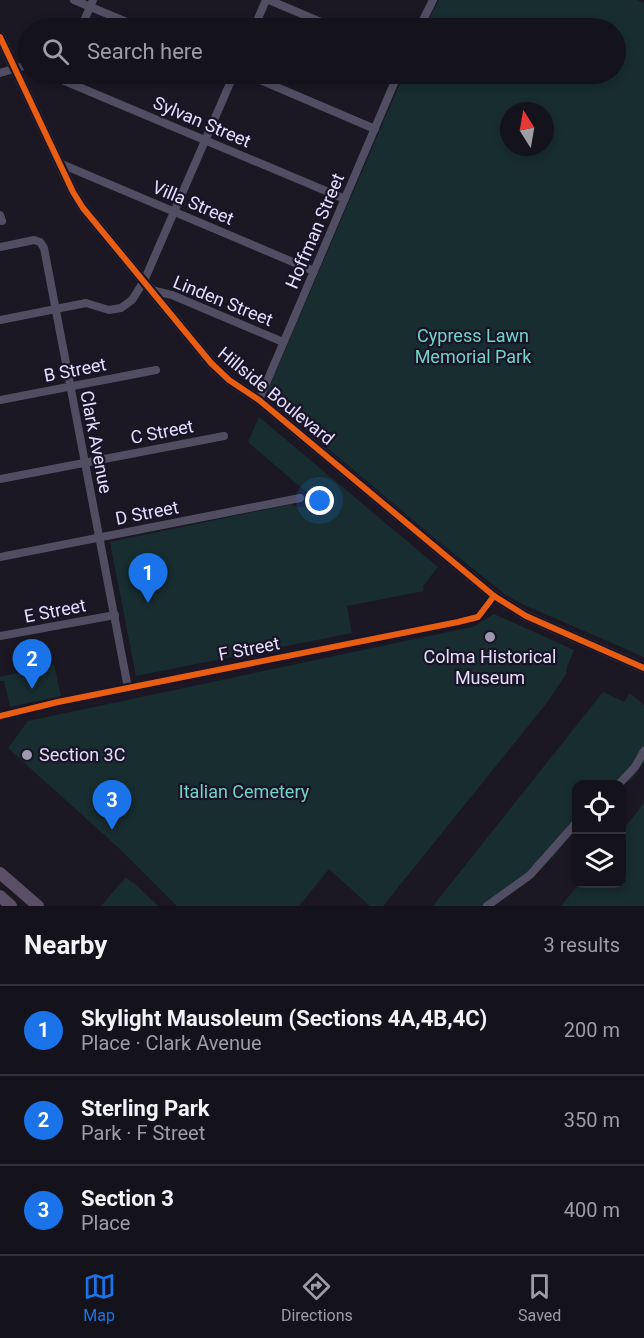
<!DOCTYPE html>
<html lang="en">
<head>
<meta charset="utf-8">
<style>
  body { margin:0; font-family:Roboto,sans-serif; background:#212028; color:#f1f3f6 }
  .controls { position:absolute; right:18px; bottom:18px; display:grid; overflow:hidden; border-radius:12px; box-shadow:0 3px 9px #0003 }
  .controls button { width:54px; height:54px; display:grid; place-items:center; padding:0; border:0; border-bottom:2px solid #33323a; background:#14121b; color:#f1f3f6; font:30px sans-serif }
  .compass { position:absolute; left:500px; top:102px; width:54px; height:54px; border-radius:50%; background:#14121b; box-shadow:0 3px 9px #0003; rotate:349deg }
  .you { position:absolute; left:320px; top:501px; width:21px; height:21px; margin:-15px; border:4px solid #fff; border-radius:50%; background:#1a73e8; box-shadow:0 0 0 9px #1a73e833 }
  .badge { display:grid; place-items:center; width:39px; height:39px; border-radius:50%; background:#1a73e8; color:#fff; font-size:20px; font-weight:700 }
  .pin { position:absolute; translate:-50% -50px; filter:drop-shadow(0 2px 3px #0008) }
  .pin::after { content:''; position:absolute; top:32px; width:21px; height:18px; background:inherit; clip-path:polygon(0 0,100% 0,50% 100%) }
  .list { margin:0; padding:0; list-style:none }
  h2 { display:flex; justify-content:space-between; align-items:center; height:78px; margin:0; padding:0 24px; font-size:26px }
  h2 small { font-size:20px; font-weight:400; color:#9d9ea3 }
  .list li { display:grid; grid-template-columns:39px 1fr auto; gap:18px; align-items:center; box-sizing:border-box; height:90px; padding:0 24px; border-top:2px solid #33323a }
  .list b { display:block; font-size:22px; white-space:nowrap }
  .list p { margin:0; font-size:20px; white-space:nowrap; color:#9d9ea3 }
  .list em { font-size:20px; font-style:normal; color:#9d9ea3 }
  .icon { flex:none; width:33px; height:33px; fill:none; stroke:currentColor; stroke-width:2; stroke-linecap:round; stroke-linejoin:round }
  .map { position:relative; flex:none; width:644px; height:906px; overflow:hidden }
  .search { position:absolute; background:#14121b; box-shadow:0 3px 9px #0003; left:18px; right:18px; top:18px; height:66px; display:flex; align-items:center; gap:15px; box-sizing:border-box; padding:0 21px; border-radius:33px; color:#9d9ea3; font-size:22px }
  .sheet { height:348px; background:#14121b }
  nav { display:flex; justify-content:space-around; align-items:center; box-sizing:border-box; height:84px; border-top:2px solid #33323a; background:#14121b; font-size:16px; color:#9d9ea3 }
  nav a { display:grid; justify-items:center; gap:3px }
  nav .on { color:#1a73e8 }
  .map>svg:first-child { display:block }
</style>
</head>
<body>
<div class="map">
<svg width="644" height="906" viewBox="0 0 644 906">
  <rect width="100%" height="100%" fill="#1b1824"/>
  <g fill="#182d30" fill-rule="evenodd">
    <path d="M439 0H637L644 3V657L522 604 506 595 433 537 267 397V392L404 74H616V28H424ZM509 111H545V147H509Z"/>
    <path d="M259 417 438 567 423 586 424 591 347 606 352 633 136 676 110 542 292 504 297 507H307L311 496 248 442Z"/>
    <path d="M494 614 574 650 567 667 566 674 546 704 383 906H370L329 869 299 906H177L122 851 8 748 28 721 462 629 473 627Z"/>
    <path d="M54 665 61 696 10 707 4 681H0V677Z"/>
    <path d="M603 692 624 702 630 693 644 705V762L632 778 622 786V784H576V828L553 857 530 878 488 906H433Z"/>
    <path d="M644 803V906H561L579 884H622V831Z"/>
    <path d="M126 877 132 883 133 882 158 906H101Z"/>
  </g>
  <g fill="none" stroke-linecap="round" stroke-linejoin="round">
    <g stroke="#514e63" stroke-width="8">
      <path d="M74 0 141 28"/>
      <path d="M269 0 335 28"/>
      <path d="M81 28 93 0"/>
      <path d="M254 28 266 0"/>
      <path d="M419 28 433 0"/>
      <path d="M0 73 28 65"/>
      <path d="M48 74 345 199"/>
      <path d="M246 74 375 129"/>
      <path d="M59 163 314 271"/>
      <path d="M0 215 2 221"/>
      <path d="M0 247 34 240 40 242 44 248 128 688"/>
      <path d="M151 290 172 295 283 342"/>
      <path d="M0 320 86 303 109 310 121 308 132 300 144 281 234 74"/>
      <path d="M0 400 156 370"/>
      <path d="M259 400 398 74"/>
      <path d="M0 479 224 436"/>
      <path d="M0 557 300 498"/>
      <path d="M0 636 115 615"/>
      <path d="M0 716 58 702 458 622 478 617 494 596"/>
      <path d="M619 784 635 767 644 751"/>
      <path d="M487 906 530 875 576 823"/>
    </g>
    <path stroke="#565368" stroke-width="10" d="M0 37 73 192 83 208 211 363 229 380 259 400 494 596 526 616 644 668"/>
    <g stroke="#5a4f67" stroke-width="12">
      <path d="M0 873 38 906"/>
      <path d="M0 896 11 906"/>
    </g>
    <g stroke="#191428" stroke-width="10">
      <g id="cycleway">
        <path d="M0 37 73 192 83 208 211 363 229 380 259 400 494 596 526 616 644 668"/>
        <path d="M0 716 58 702 458 622 478 617 494 596"/>
      </g>
    </g>
    <use href="#cycleway" stroke="#e95d12" stroke-width="6"/>
  </g>
  <g fill="#9e99b0" stroke="#191428" stroke-width="2">
    <circle cx="490" cy="637" r="6"/>
    <circle cx="27" cy="755" r="6"/>
  </g>
  <g text-anchor="middle" stroke-width="4.5" stroke-linejoin="round" paint-order="stroke">
    <g font-size="18" fill="#e4defb" stroke="#191428">
      <text transform="translate(202 122) rotate(23)" y="6">Sylvan Street</text>
      <text transform="translate(193 203) rotate(23)" y="6">Villa Street</text>
      <text transform="translate(315 231) rotate(-67)" y="6">Hoffman Street</text>
      <text transform="translate(223 301) rotate(22)" y="6">Linden Street</text>
      <text transform="translate(75 370) rotate(-11)" y="6">B Street</text>
      <text transform="translate(276 396) rotate(39)" y="6">Hillside Boulevard</text>
      <text transform="translate(162 432) rotate(-11)" y="6">C Street</text>
      <text transform="translate(96 442) rotate(79)" y="6">Clark Avenue</text>
      <text transform="translate(147 513) rotate(-11)" y="6">D Street</text>
      <text transform="translate(55 611) rotate(-11)" y="6">E Street</text>
      <text transform="translate(249 649) rotate(-11)" y="6">F Street</text>
    </g>
    <g font-size="18" fill="#71d4c4" stroke="#191428">
      <text x="473" y="342">Cypress Lawn<tspan x="473" dy="21">Memorial Park</tspan></text>
      <text x="244" y="798">Italian Cemetery</text>
    </g>
    <g font-size="18" fill="#e4defb" stroke="#191428">
      <text x="490" y="663">Colma Historical<tspan x="490" dy="21">Museum</tspan></text>
      <text x="39" y="761" text-anchor="start">Section 3C</text>
    </g>
  </g>
</svg>
<div class="controls">
<button><svg class="icon" aria-label="locate" viewBox="0 0 24 24"><circle cx="12" cy="12" r="6"/><path d="M12 2v4M12 18v4M2 12h4M18 12h4"/></svg></button>
<button><svg class="icon" aria-label="layers" viewBox="0 0 24 24"><path d="M12 4l9 5-9 5-9-5zM3 14l9 5 9-5"/></svg></button>
</div>
<svg class="compass" viewBox="-18 -18 36 36"><path d="M0-13l5 13h-10z" fill="#e53935"/><path d="M0 13l5-13h-10z" fill="#9d9ea3"/></svg>
<div class="you"></div>
<div class="pin badge" style="left:148px;top:603px">1</div>
<div class="pin badge" style="left:32px;top:689px">2</div>
<div class="pin badge" style="left:112px;top:830px">3</div>
<div class="search"><svg class="icon" aria-label="search" viewBox="0 0 24 24"><circle cx="10" cy="10" r="6"/><path d="M15 15l6 6"/></svg>Search here</div>
</div>
<section class="sheet">
<h2>Nearby<small>3 results</small></h2>
<ul class="list">
<li><span class="badge">1</span><div><b>Skylight Mausoleum (Sections 4A,4B,4C)</b><p>Place · Clark Avenue</p></div><em>200 m</em></li>
<li><span class="badge">2</span><div><b>Sterling Park</b><p>Park · F Street</p></div><em>350 m</em></li>
<li><span class="badge">3</span><div><b>Section 3</b><p>Place</p></div><em>400 m</em></li>
</ul>
</section>
<nav>
<a class="on"><svg class="icon" aria-label="map" viewBox="0 0 24 24"><path d="M3 6l6-2 6 2 6-2v14l-6 2-6-2-6 2zM9 4v14M15 6v14"/></svg>Map</a>
<a><svg class="icon" aria-label="directions" viewBox="0 0 24 24"><path d="M12 3l9 9-9 9-9-9zM9 14v-3h6M13 9l2 2-2 2"/></svg>Directions</a>
<a><svg class="icon" aria-label="saved" viewBox="0 0 24 24"><path d="M7 4h10v16l-5-4-5 4z"/></svg>Saved</a>
</nav>
</body>
</html>
